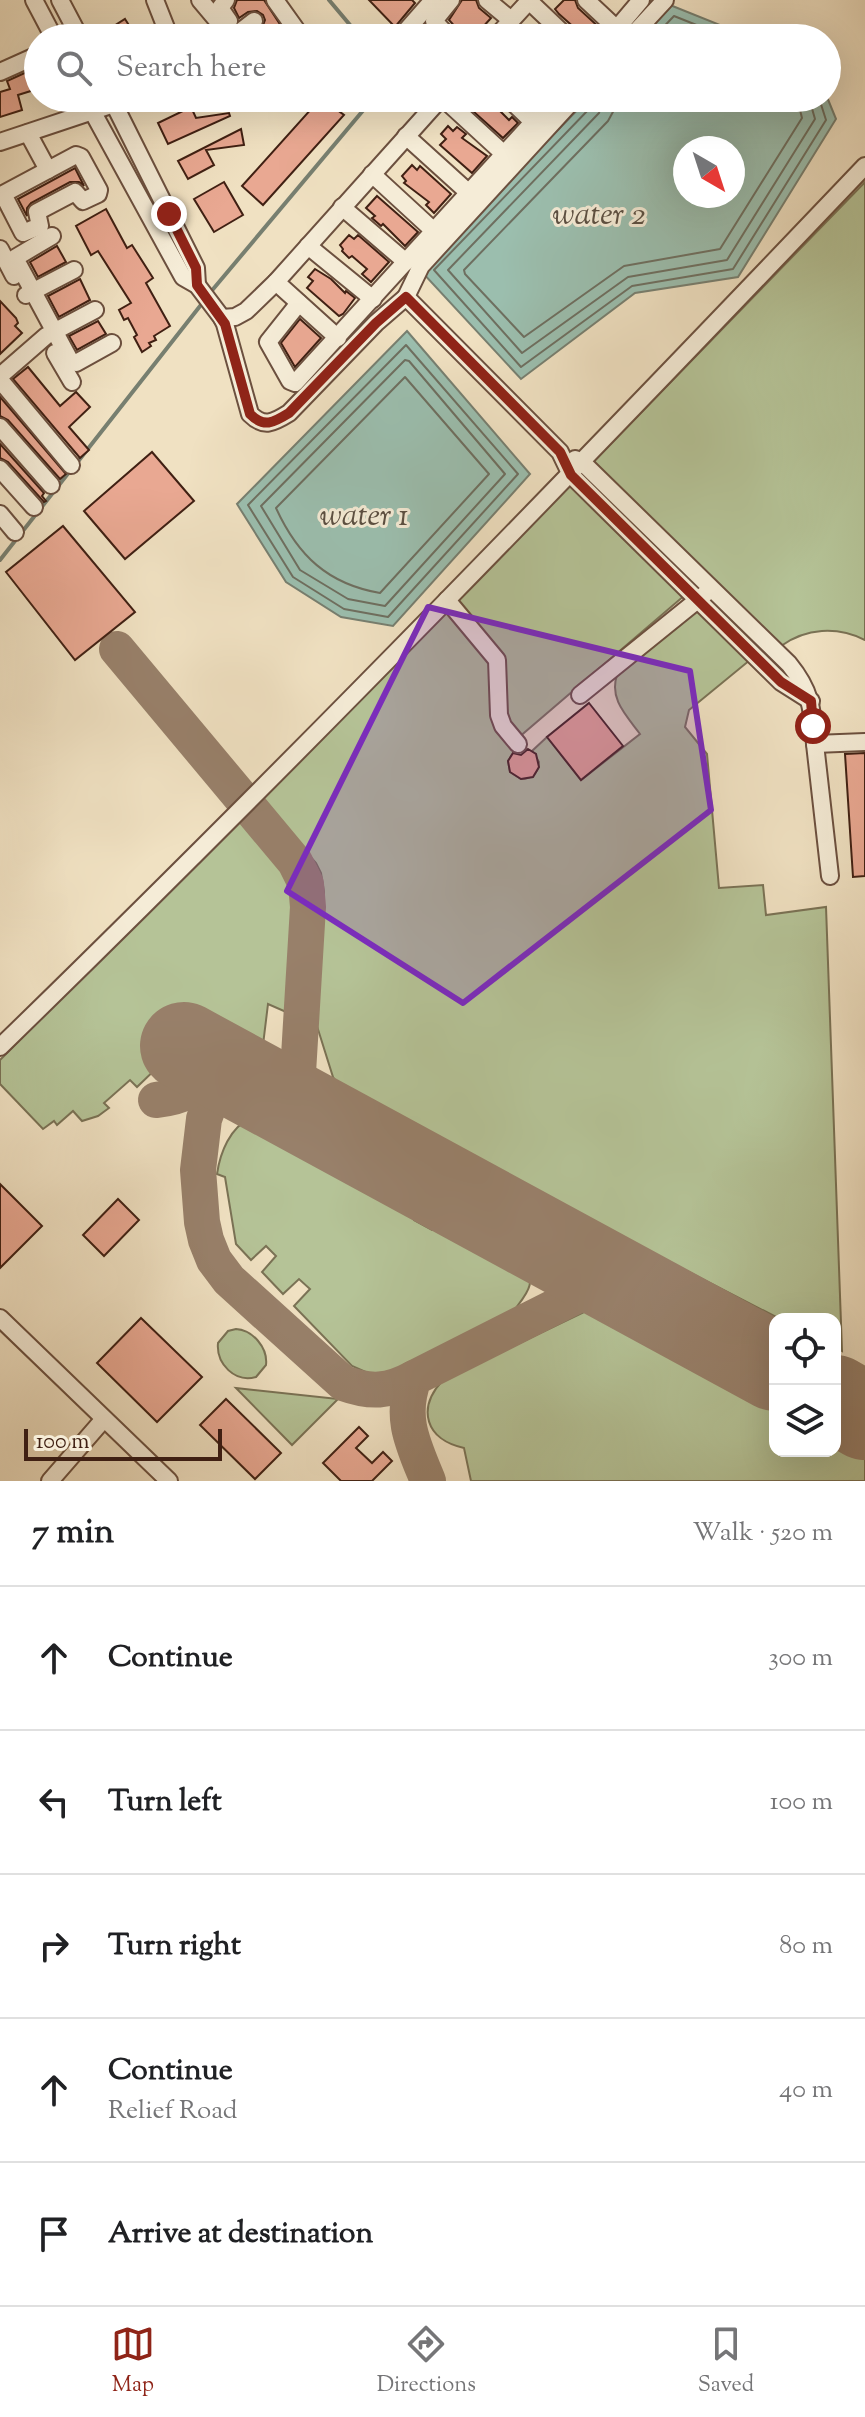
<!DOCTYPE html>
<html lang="en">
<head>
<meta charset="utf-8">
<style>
  body { margin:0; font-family:"Sorts Mill Goudy",serif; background:#f6f6f6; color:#202124 }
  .controls { position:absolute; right:24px; bottom:24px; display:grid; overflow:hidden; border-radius:16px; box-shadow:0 8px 32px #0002 }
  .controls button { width:72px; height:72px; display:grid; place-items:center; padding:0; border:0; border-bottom:2px solid #e0e0e0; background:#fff; color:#202124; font:40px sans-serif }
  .compass { position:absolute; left:673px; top:136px; width:72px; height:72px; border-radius:50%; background:#fff; box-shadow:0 8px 32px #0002; rotate:141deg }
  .scale { position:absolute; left:24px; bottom:20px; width:198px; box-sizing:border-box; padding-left:8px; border:4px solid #402013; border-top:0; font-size:22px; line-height:28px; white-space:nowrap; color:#402013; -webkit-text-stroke:6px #f5ecd7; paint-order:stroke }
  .stop { position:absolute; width:24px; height:24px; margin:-18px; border:6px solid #8f2418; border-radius:50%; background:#fff }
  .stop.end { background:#8f2418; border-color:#fff; box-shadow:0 2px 8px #0008 }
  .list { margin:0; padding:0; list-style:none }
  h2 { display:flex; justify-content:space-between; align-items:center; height:104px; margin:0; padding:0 32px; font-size:34px }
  h2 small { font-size:26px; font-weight:400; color:#757577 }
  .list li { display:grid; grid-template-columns:52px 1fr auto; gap:24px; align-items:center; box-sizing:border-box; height:144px; padding:0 32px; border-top:2px solid #e0e0e0 }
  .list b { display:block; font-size:30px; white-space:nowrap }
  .list p { margin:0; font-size:26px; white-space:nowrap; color:#757577 }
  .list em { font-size:26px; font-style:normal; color:#757577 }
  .icon { flex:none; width:44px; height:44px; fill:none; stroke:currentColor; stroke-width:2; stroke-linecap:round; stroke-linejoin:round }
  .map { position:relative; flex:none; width:865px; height:1481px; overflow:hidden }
  .search { position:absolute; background:#fff; box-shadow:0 8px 32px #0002; left:24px; right:24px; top:24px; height:88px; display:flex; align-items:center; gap:20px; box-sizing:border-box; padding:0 28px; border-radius:44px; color:#757577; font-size:30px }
  .sheet { height:824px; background:#fff }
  nav { display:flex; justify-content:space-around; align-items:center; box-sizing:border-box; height:112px; border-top:2px solid #e0e0e0; background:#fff; font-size:22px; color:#757577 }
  nav a { display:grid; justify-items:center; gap:4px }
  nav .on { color:#8f2418 }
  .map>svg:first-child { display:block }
</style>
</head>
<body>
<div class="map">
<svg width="865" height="1481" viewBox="0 0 865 1481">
  <rect width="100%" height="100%" fill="#f0e1c2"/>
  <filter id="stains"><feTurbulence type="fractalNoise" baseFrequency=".0025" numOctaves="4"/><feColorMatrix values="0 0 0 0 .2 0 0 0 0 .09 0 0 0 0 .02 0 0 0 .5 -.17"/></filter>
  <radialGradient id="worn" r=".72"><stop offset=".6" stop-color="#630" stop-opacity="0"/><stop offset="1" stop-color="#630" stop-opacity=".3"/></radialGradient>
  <g fill="#b5c397" stroke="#7a7255" stroke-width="2">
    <path d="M865 182V640C837 626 806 628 781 646L593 462Z"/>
    <path d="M572 483 685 595 518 738 504 719 501 657 454 601Z"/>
    <path d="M697 606 750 660 689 710 685 727 707 754 719 888 763 885 766 915 826 907 842 1351 835 1347V1319H780L363 1104 341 1089 333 1077 316 1023 324 892 321 873 316 863 259 798 447 608 491 661 499 732 515 751 508 761 510 772 521 779C532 779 538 774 539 762L532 751 547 737 581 780 640 734C626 715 609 699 617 675Z"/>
    <path d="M247 811 296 876 303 905 293 1015 268 1004 262 1053 189 1013 163 1062 137 1087 130 1080 104 1103 109 1108 98 1116 82 1121 73 1111 57 1125 54 1121 43 1129 0 1084V1060Z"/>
    <path d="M251 1118 257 1119 412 1208 414 1220 432 1230 448 1225 521 1264C540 1282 525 1295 513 1312L387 1375 377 1377 352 1366 294 1306 310 1289 299 1279 283 1294 262 1272 276 1256 266 1246 251 1260 236 1244 225 1177 217 1174C220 1153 230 1127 251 1118Z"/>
    <path d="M584 1312H600L632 1321 775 1398V1451H835V1430L865 1446V1481H471L464 1448C426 1440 416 1409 443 1380Z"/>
    <path d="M236 1329C253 1330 268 1348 266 1365L256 1377C235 1383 216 1364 218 1343L228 1331Z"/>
    <path d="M236 1388 338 1399 292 1445Z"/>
  </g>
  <g fill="#9bbeae" stroke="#777f70" stroke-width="2" fill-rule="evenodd">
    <path d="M670 5 725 27 733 38H642Z"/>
    <path d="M827 97 836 119 738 277 635 293 521 379 421 271 589 98ZM685 148H733V196H685Z"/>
    <path d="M407 331 530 474 393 626 341 617 286 582 237 504Z"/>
  </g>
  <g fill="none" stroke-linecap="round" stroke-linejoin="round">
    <g stroke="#6e6f60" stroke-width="2">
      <path d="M653 38 674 16 719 34 723 38"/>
      <path d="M594 98 591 107 434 270 521 367 632 286 733 269 826 120 819 98"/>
      <path d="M604 98 599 113 448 270 522 353 628 277 727 260 815 119 809 98"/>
      <path d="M616 98 614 110 608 121 464 270 465 274 524 337 624 266 720 249 802 118 797 98"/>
      <path d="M406 345 518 474 388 617 344 609 293 577 248 505Z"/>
      <path d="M405 360 409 361 505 474 385 606 348 599 300 570 261 506Z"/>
      <path d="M405 377 489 474 380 593C328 584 298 556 276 508Z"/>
    </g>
    <g stroke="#777f70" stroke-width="4">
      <path d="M329 0 361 38"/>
      <path d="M209 294 366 107V98"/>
      <path d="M76 464 204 301"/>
      <path d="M0 560 70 471"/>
    </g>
    <g stroke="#98806a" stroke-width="36">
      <path d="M117 649 295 862 306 884 308 907 296 1106"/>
      <path d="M223 1067 204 1119 198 1170 202 1222 206 1240 214 1260 229 1280 343 1383C371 1393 388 1392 414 1378"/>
      <path d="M156 1100C185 1097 202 1086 223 1067"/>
      <path d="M555 1248 565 1271 567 1299"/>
      <path d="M841 1403 865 1400"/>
      <path d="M428 1481C413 1444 399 1418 414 1378L594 1287 610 1284 627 1287"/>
    </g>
    <g stroke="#98806a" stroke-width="88">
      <path d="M184 1046 775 1367"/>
      <path d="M835 1399 865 1416"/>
    </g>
  </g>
  <g fill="#e9a892" stroke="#402013" stroke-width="2">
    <path d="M237 0H264L289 38H270L262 28 265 20 263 15 257 11 248 12 239 18 234 8Z"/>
    <path d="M369 0H412L415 3 395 27Z"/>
    <path d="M462 0H476L479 8 491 18 473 38H461L458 30 449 20Z"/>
    <path d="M564 0H575L578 8 602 30 595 38H586L559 14 555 9Z"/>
    <path d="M125 19 137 38H95Z"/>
    <path d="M29 71 34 90 18 95 22 110 0 117V92L10 89 7 81Z"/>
    <path d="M321 98 344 115 263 205 242 186Z"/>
    <path d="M468 98H492L498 103 495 106 509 120 512 117 518 123 503 138 474 112 478 108Z"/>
    <path d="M191 107 196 118 229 113 230 116 168 144 158 123Z"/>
    <path d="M448 126 453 131 457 127 466 134 462 138 487 156 472 173 440 145 446 139 441 134Z"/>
    <path d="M241 129 244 145 206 150 214 165 188 179 178 161Z"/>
    <path d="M412 165 417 170 420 166 451 194 434 213 426 205 429 202 404 183 406 181 402 176Z"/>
    <path d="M75 168 84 186 79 182H70L31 203 27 208V216L18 199Z"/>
    <path d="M224 182 243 215 214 232 194 199Z"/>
    <path d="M377 196 418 232 405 246 383 224 381 226 372 218 375 216 366 208Z"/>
    <path d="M106 209 127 248 132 245 153 278 146 283 170 326 154 336 156 340 149 343 151 346 142 352 134 337 137 335 128 318 124 320 119 310 131 303 98 251 91 255 76 226Z"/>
    <path d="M349 235 354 239 358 235 389 262 371 282 362 274 367 269 352 256 349 258 342 251 343 249 340 245Z"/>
    <path d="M57 246 66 262 38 277 30 262Z"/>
    <path d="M315 269 331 279 345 293 346 291 355 298 343 314 339 316 307 288 313 281 308 277Z"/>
    <path d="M80 279 90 300 59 317 48 296Z"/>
    <path d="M0 301 16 318 18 323 15 326 22 333 0 354Z"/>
    <path d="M300 319 321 338 295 367 281 343Z"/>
    <path d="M98 321 106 334 77 350 69 336Z"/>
    <path d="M28 367 60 406 76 392 90 407 69 427 89 450 80 458 13 379Z"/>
    <path d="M0 397 66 474 60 479 8 420 0 416Z"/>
    <path d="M0 444 44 493 42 496 46 501 44 502 8 462 0 458Z"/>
    <path d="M152 452 194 501 125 559 84 511Z"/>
    <path d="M63 526 135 612 75 660 6 572Z"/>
    <path d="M589 703 623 746 581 780 547 737Z"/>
    <path d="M528 749 536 754 539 767 533 777 521 779 510 772 508 761 513 753 521 755Z"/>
    <path d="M865 753V876L853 877 845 754Z"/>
    <path d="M0 1184 42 1226 0 1268Z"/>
    <path d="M118 1199 139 1220 104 1256 83 1235Z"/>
    <path d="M141 1318 202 1377 157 1422 97 1363Z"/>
    <path d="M226 1399 281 1453 255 1479 200 1425Z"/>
    <path d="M359 1427 368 1436 356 1448 372 1463 383 1452 392 1461 372 1481H341L323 1463Z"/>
  </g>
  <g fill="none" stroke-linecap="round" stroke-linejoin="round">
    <g stroke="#6c503f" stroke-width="20">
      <g id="minor">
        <path d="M34 0 54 38"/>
        <path d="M60 0 80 38"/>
        <path d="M155 0 170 38"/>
        <path d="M200 0 232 38 254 21"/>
        <path d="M226 0 220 8 229 21"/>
        <path d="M275 0 300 35"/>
        <path d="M487 0 511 20"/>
        <path d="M586 0 617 29"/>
        <path d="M529 1 568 38"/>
        <path d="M404 33 433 0"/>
        <path d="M450 38 434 21 451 0"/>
        <path d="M495 38 530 0"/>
        <path d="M609 38 641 0"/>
        <path d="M630 38 665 0"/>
        <path d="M0 72 38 55"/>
        <path d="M85 98 183 277 197 285 222 318 235 317 246 311 276 282 441 98"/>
        <path d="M111 98 196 268 197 285"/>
        <path d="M443 98 504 154"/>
        <path d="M508 98 533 122"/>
        <path d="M28 133 48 170"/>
        <path d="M406 136 469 193"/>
        <path d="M0 142 132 98"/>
        <path d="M76 155 81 157 99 190 98 194 83 201 75 192 37 212 40 226 23 233 5 198V193Z"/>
        <path d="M372 174 434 231"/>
        <path d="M342 207 406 262"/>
        <path d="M52 236 15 258 71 362 76 363 112 343"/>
        <path d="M308 246 373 299"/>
        <path d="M0 249 14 276"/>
        <path d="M276 282 338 338"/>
        <path d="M26 295 74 270"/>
        <path d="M406 297 421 266 575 98"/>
        <path d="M299 303 268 342 290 381 295 383 555 98"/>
        <path d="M222 318 225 324 250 414C264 428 273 423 289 413L376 323 406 297 560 452 571 475 781 682 811 701"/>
        <path d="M55 353 72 382"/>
        <path d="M0 376 46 336 95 310"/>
        <path d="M0 380 71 465"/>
        <path d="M0 427 51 485"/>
        <path d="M575 459 583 463 789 664C812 692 812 710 815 744L865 742"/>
        <path d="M0 469 34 507"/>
        <path d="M0 514 15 532"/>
        <path d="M447 600 497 660 499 715 503 726 518 744"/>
        <path d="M580 695 705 594"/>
        <path d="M815 744 830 876"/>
        <path d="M0 1047C295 760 581 464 865 166"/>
        <path d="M0 1318 169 1481"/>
        <path d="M50 1481 103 1420"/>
      </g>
    </g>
    <use href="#minor" stroke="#f5ecd7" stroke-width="16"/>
  </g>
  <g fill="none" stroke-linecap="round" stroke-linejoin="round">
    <path stroke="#8f2418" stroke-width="10" d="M169 214 196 268 197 285 225 324 250 414C264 428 273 423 289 413L376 323 406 297 560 452 571 475 781 682 811 701 813 726"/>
  </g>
  <path fill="#7b2cbf" fill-opacity="0.2" stroke="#7b2cbf" stroke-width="6" stroke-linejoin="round" d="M428 607 690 671 711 810 463 1003 287 891Z"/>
  <g text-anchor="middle" stroke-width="6" stroke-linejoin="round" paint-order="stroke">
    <g font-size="32" font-style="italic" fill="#5b4f42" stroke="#f5ecd7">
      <text x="599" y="224">water 2</text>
      <text x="364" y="525">water 1</text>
    </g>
  </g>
  <rect width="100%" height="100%" filter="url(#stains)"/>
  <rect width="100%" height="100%" fill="url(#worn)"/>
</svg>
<div class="controls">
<button><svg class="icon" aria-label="locate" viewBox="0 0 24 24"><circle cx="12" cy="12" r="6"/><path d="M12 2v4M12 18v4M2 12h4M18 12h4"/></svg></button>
<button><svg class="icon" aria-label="layers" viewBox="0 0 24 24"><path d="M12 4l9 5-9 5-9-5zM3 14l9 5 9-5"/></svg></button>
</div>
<svg class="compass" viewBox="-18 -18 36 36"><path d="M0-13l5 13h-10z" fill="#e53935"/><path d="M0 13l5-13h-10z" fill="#757577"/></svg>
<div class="scale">100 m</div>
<div class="stop" style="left:813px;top:726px"></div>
<div class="stop end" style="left:169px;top:214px"></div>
<div class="search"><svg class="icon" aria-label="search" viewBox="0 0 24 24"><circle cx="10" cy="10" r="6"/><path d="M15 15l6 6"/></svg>Search here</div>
</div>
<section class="sheet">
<h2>7 min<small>Walk · 520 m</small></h2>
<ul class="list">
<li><svg class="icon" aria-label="ahead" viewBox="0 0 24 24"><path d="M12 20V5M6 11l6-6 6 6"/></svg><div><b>Continue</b></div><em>300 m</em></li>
<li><svg class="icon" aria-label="left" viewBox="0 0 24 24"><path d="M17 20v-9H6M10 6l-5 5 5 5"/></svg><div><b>Turn left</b></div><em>100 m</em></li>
<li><svg class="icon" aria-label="right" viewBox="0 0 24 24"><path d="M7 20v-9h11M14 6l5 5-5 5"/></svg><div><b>Turn right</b></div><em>80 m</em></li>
<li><svg class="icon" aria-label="ahead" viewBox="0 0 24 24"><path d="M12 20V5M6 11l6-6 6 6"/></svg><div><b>Continue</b><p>Relief Road</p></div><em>40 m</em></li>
<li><svg class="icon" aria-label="arrive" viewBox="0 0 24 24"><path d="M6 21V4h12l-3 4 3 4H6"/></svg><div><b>Arrive at destination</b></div></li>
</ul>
</section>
<nav>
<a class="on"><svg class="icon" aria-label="map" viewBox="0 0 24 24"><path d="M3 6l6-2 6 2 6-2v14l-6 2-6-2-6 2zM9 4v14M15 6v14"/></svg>Map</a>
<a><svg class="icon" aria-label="directions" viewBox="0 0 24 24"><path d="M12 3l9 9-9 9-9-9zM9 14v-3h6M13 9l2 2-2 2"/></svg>Directions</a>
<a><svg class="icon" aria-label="saved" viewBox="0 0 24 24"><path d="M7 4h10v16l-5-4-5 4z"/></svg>Saved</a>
</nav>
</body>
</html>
